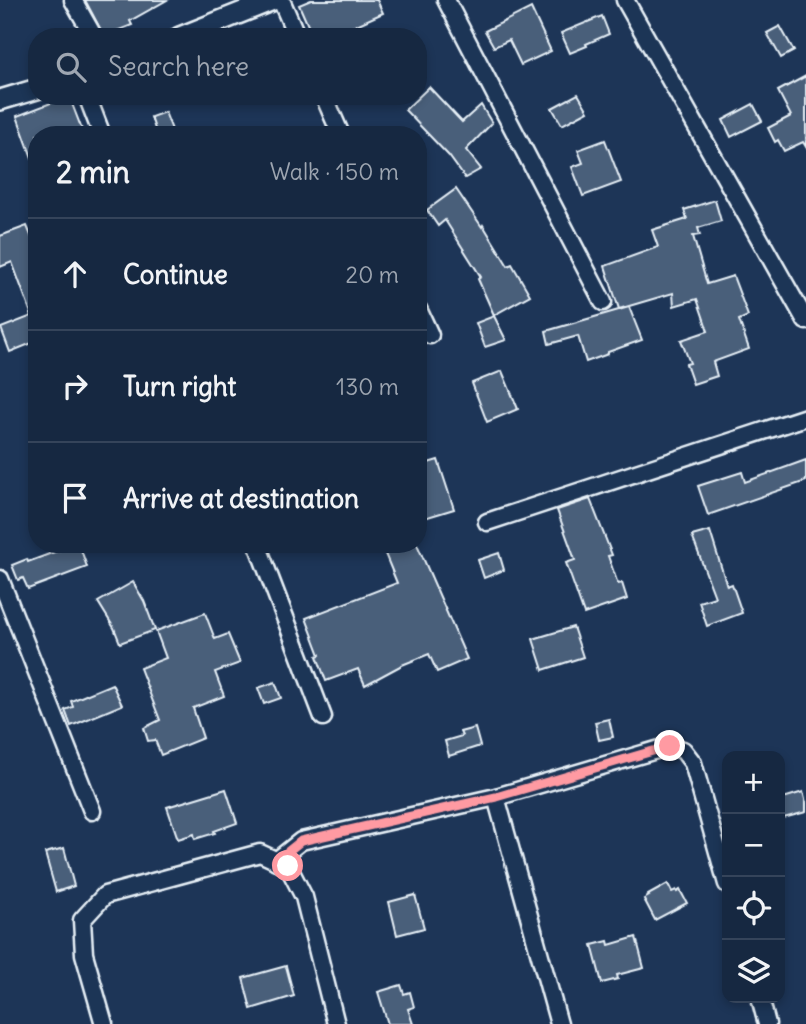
<!DOCTYPE html>
<html lang="en">
<head>
<meta charset="utf-8">
<style>
  body { margin:0; font-family:Delius,sans-serif; background:#1f3048; color:#f1f3f6 }
  .controls { position:absolute; right:21px; bottom:21px; display:grid; overflow:hidden; border-radius:14px; box-shadow:0 4px 10px #0003 }
  .controls button { width:63px; height:63px; display:grid; place-items:center; padding:0; border:0; border-bottom:2px solid #35445a; background:#162841; color:#f1f3f6; font:35px sans-serif }
  .stop { position:absolute; width:21px; height:21px; margin:-16px; border:5px solid #ff9aa2; border-radius:50%; background:#fff }
  .stop.end { background:#ff9aa2; border-color:#fff; box-shadow:0 2px 7px #0008 }
  .list { margin:0; padding:0; list-style:none }
  h2 { display:flex; justify-content:space-between; align-items:center; height:91px; margin:0; padding:0 28px; font-size:30px }
  h2 small { font-size:23px; font-weight:400; color:#9ea6b1 }
  .list li { display:grid; grid-template-columns:46px 1fr auto; gap:21px; align-items:center; box-sizing:border-box; height:112px; padding:0 28px; border-top:2px solid #35445a }
  .list b { display:block; font-size:26px; white-space:nowrap }
  .list em { font-size:23px; font-style:normal; color:#9ea6b1 }
  .icon { flex:none; width:38px; height:38px; fill:none; stroke:currentColor; stroke-width:2; stroke-linecap:round; stroke-linejoin:round }
  .map { position:relative; flex:none; width:806px; height:1024px; overflow:hidden }
  .search { position:absolute; background:#162841; box-shadow:0 4px 10px #0003; left:28px; top:28px; width:399px; height:77px; display:flex; align-items:center; gap:18px; box-sizing:border-box; padding:0 24px; border-radius:28px; color:#9ea6b1; font-size:26px }
  .panel { position:absolute; background:#162841; box-shadow:0 4px 10px #0003; left:28px; top:126px; width:399px; height:427px; border-radius:28px }
  .map>svg:first-child { display:block }
</style>
</head>
<body>
<div class="map">
<svg width="806" height="1024" viewBox="0 0 806 1024">
  <rect width="100%" height="100%" fill="#1d3557"/>
  <filter id="ink" filterUnits="userSpaceOnUse"><feTurbulence type="fractalNoise" baseFrequency=".0143" numOctaves="2"/><feDisplacementMap in="SourceGraphic" scale="14" xChannelSelector="R" yChannelSelector="G"/><feConvolveMatrix kernelMatrix="1 2 1 2 8 2 1 2 1" color-interpolation-filters="sRGB"/></filter>
  <g filter="url(#ink)">
    <g fill="#495e7a" stroke="#e8f1f8" stroke-width="2">
      <path d="M85 0H167L130 21 132 25 104 36Z"/>
      <path d="M311 0H377L383 13 330 37H313L299 5Z"/>
      <path d="M531 8 551 51 521 65 509 40 494 47 485 31Z"/>
      <path d="M602 16 609 34 586 44 587 46 570 53 561 33Z"/>
      <path d="M780 26 794 51 781 58 767 33Z"/>
      <path d="M806 76V147L803 142 784 151 778 140 775 142 768 128 791 116 778 91Z"/>
      <path d="M429 87 462 122 481 105 492 123 466 150 481 169 465 178 449 156 405 110Z"/>
      <path d="M578 94 588 111 562 125 552 108Z"/>
      <path d="M69 96 84 135H37V166H35L17 116Z"/>
      <path d="M753 104 762 121 731 137 723 120Z"/>
      <path d="M165 112 174 135H157L151 117Z"/>
      <path d="M605 140 621 182 583 196 572 167 583 163 578 150Z"/>
      <path d="M456 189 482 227 483 225 508 266 512 264 530 295 494 315 478 279 481 277 445 220 438 226 427 210Z"/>
      <path d="M715 200 721 221 698 228 700 235 693 236 707 284 733 276 748 316 739 320 749 349 713 362 717 376 693 384 686 364 690 363 681 340 708 331 697 299 674 306 673 293 619 309 605 266 658 247 652 230 687 219 684 210Z"/>
      <path d="M27 226 37 250V341L10 352 1 328 32 316 12 262 0 267V236Z"/>
      <path d="M629 307 642 340 608 352V354L586 362 578 336 549 344 546 331Z"/>
      <path d="M494 316 506 340 485 347 476 323Z"/>
      <path d="M502 371 518 409 487 422 472 383Z"/>
      <path d="M438 460 454 509 418 520V466Z"/>
      <path d="M806 460V481L708 515 698 486 742 472 745 482Z"/>
      <path d="M590 499 612 555 608 556 618 584 622 583 627 599 584 614 566 563 575 560 557 510Z"/>
      <path d="M710 531 727 586 732 584 742 613 707 626 699 602 715 597 692 536Z"/>
      <path d="M76 544H79L87 567 28 589 23 578 18 580 12 565 27 559 28 562Z"/>
      <path d="M381 544H417L467 659 437 672 429 654 402 665 365 685 358 669 326 681 317 656 320 655 306 618 397 583Z"/>
      <path d="M499 553 504 570 484 578 478 560Z"/>
      <path d="M133 582 144 601 155 630 120 643 114 628 98 602Z"/>
      <path d="M205 613 215 639 228 634 240 663 215 672 224 696 193 708 203 738 161 755 155 740 148 741 144 728 160 720 140 668 166 658 156 631Z"/>
      <path d="M573 627 583 657 543 670 533 639Z"/>
      <path d="M275 682 281 698 264 704 258 688Z"/>
      <path d="M112 684 122 705 71 726 65 710 73 707 71 701Z"/>
      <path d="M609 719 613 737 599 740 595 722Z"/>
      <path d="M475 728 480 746 449 756 445 741 462 736 460 732Z"/>
      <path d="M226 789 237 823 214 831 215 833 195 839 194 834 178 839 167 807Z"/>
      <path d="M803 792 806 803V812L780 819V799Z"/>
      <path d="M64 848 74 886 56 892 45 853Z"/>
      <path d="M668 884 672 892 676 890 677 892 680 890 687 903 655 920 644 899 649 896 648 895Z"/>
      <path d="M415 895 424 928 397 935 389 902Z"/>
      <path d="M636 937 644 968 617 975 618 979 602 983 592 945 608 941 609 945Z"/>
      <path d="M286 966 294 996 251 1009 243 978Z"/>
      <path d="M401 985 404 994 410 992 414 1007 408 1009 413 1024H388L378 992Z"/>
    </g>
    <g fill="none" stroke-linecap="round" stroke-linejoin="round">
      <g stroke="#e8f1f8" stroke-width="21">
        <g id="minor">
          <path d="M73 0 94 37"/>
          <path d="M281 0 297 37"/>
          <path d="M446 0 603 302"/>
          <path d="M625 0 806 321"/>
          <path d="M87 96 102 135"/>
          <path d="M324 96 341 135"/>
          <path d="M418 309 430 335"/>
          <path d="M487 522 806 417"/>
          <path d="M257 544 323 717"/>
          <path d="M0 579 92 811"/>
          <path d="M496 797 670 746 683 750 693 763 727 884"/>
          <path d="M276 861 301 841 496 797 559 1024"/>
          <path d="M760 998 767 1024"/>
          <path d="M104 1024 84 954 82 920 105 895 260 853 288 866 304 897 336 1024"/>
        </g>
      </g>
      <g stroke="#e8f1f8" stroke-width="24">
        <g id="tertiary">
          <path d="M180 37 273 0"/>
          <path d="M0 100 37 89"/>
        </g>
      </g>
      <use href="#minor" stroke="#1d3557" stroke-width="16"/>
      <use href="#tertiary" stroke="#1d3557" stroke-width="19"/>
    </g>
  </g>
  <g fill="none" stroke-linecap="round" stroke-linejoin="round" filter="url(#ink)">
    <path stroke="#ff9aa2" stroke-width="9" d="M288 866 276 861 301 841 496 797 670 746"/>
  </g>
</svg>
<div class="controls">
<button>+</button>
<button>−</button>
<button><svg class="icon" aria-label="locate" viewBox="0 0 24 24"><circle cx="12" cy="12" r="6"/><path d="M12 2v4M12 18v4M2 12h4M18 12h4"/></svg></button>
<button><svg class="icon" aria-label="layers" viewBox="0 0 24 24"><path d="M12 4l9 5-9 5-9-5zM3 14l9 5 9-5"/></svg></button>
</div>
<div class="stop" style="left:288px;top:866px"></div>
<div class="stop end" style="left:670px;top:746px"></div>
<div class="search"><svg class="icon" aria-label="search" viewBox="0 0 24 24"><circle cx="10" cy="10" r="6"/><path d="M15 15l6 6"/></svg>Search here</div>
<section class="panel">
<h2>2 min<small>Walk · 150 m</small></h2>
<ul class="list">
<li><svg class="icon" aria-label="ahead" viewBox="0 0 24 24"><path d="M12 20V5M6 11l6-6 6 6"/></svg><div><b>Continue</b></div><em>20 m</em></li>
<li><svg class="icon" aria-label="right" viewBox="0 0 24 24"><path d="M7 20v-9h11M14 6l5 5-5 5"/></svg><div><b>Turn right</b></div><em>130 m</em></li>
<li><svg class="icon" aria-label="arrive" viewBox="0 0 24 24"><path d="M6 21V4h12l-3 4 3 4H6"/></svg><div><b>Arrive at destination</b></div></li>
</ul>
</section>
</div>
</body>
</html>
